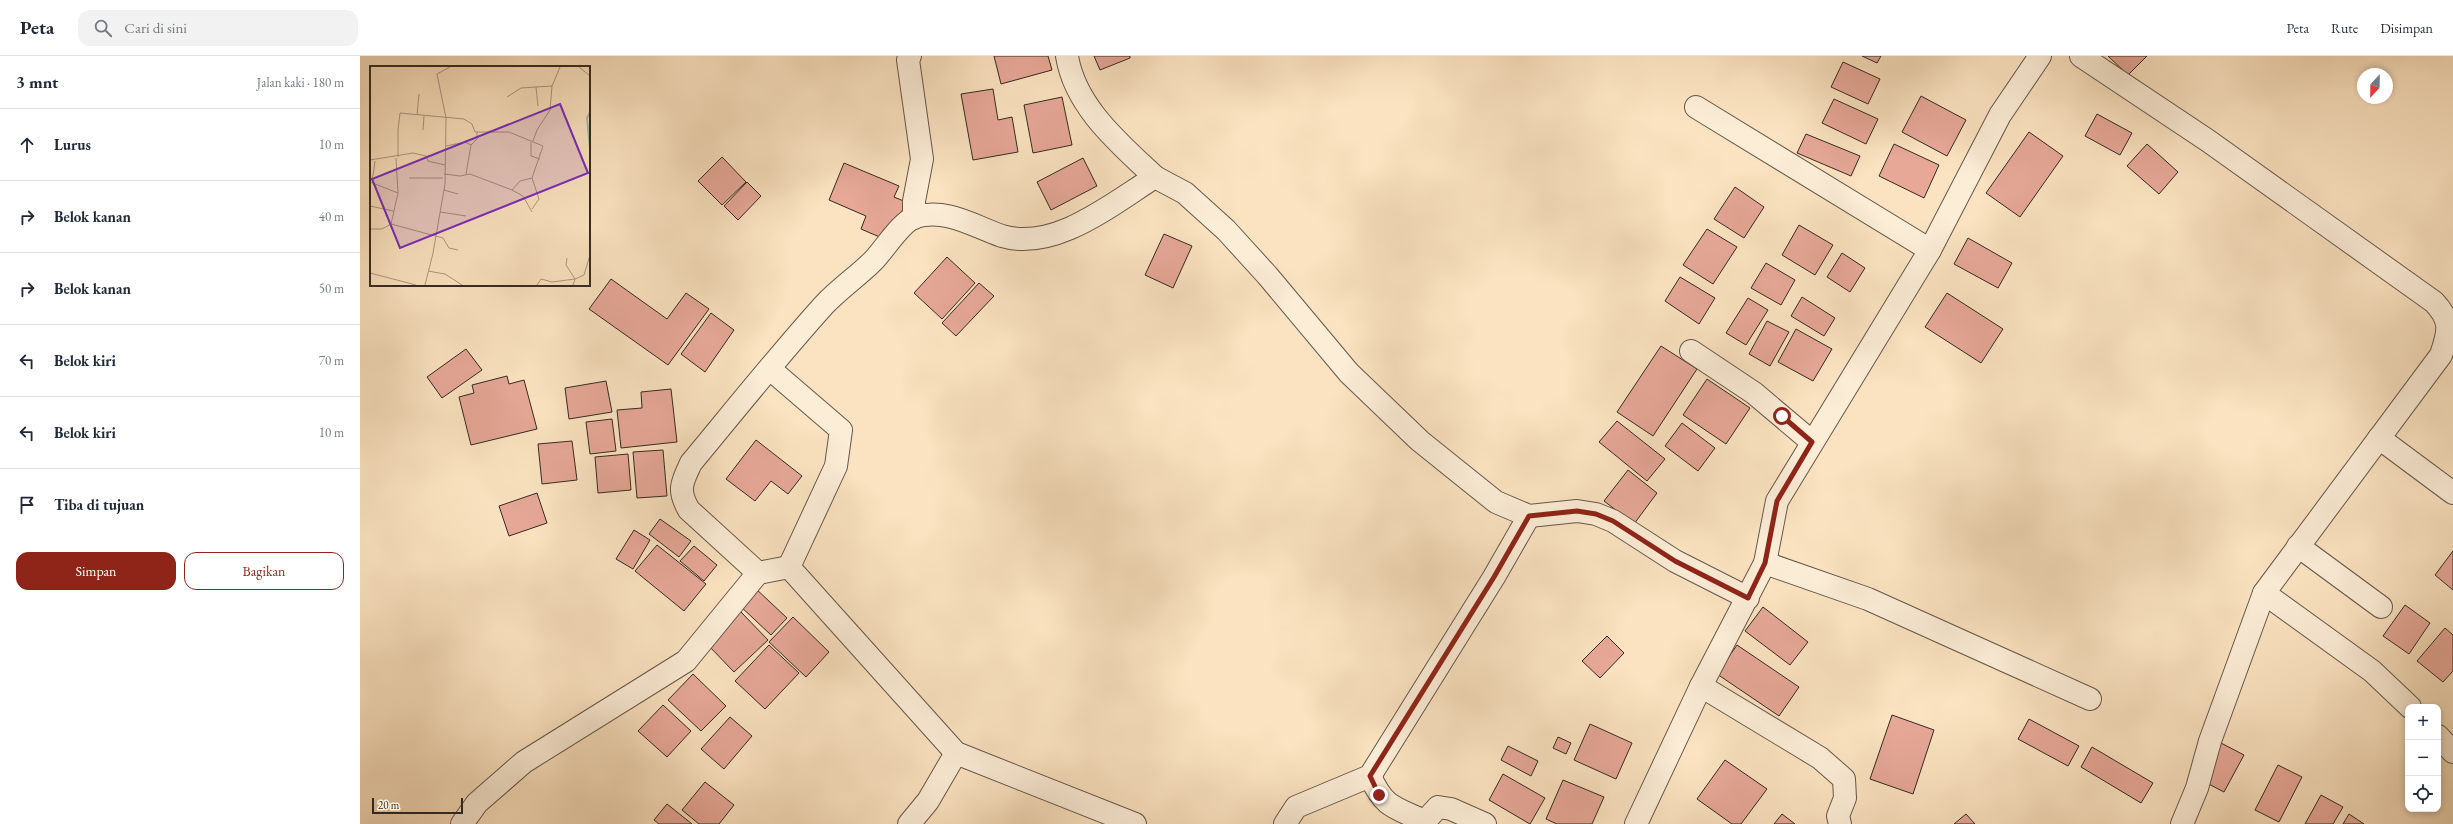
<!DOCTYPE html>
<html lang="id">
<head>
<meta charset="utf-8">
<style>
  body { margin:0; font-family:"EB Garamond",serif; background:#f2f2f3; color:#1f2937 }
  .controls { position:absolute; right:12px; bottom:12px; display:grid; overflow:hidden; border-radius:8px; box-shadow:0 2px 6px #0003 }
  .controls button { width:36px; height:36px; display:grid; place-items:center; padding:0; border:0; border-bottom:1px solid #e0e1e3; background:#fff; color:#1f2937; font:20px sans-serif }
  .compass { position:absolute; left:1997px; top:12px; width:36px; height:36px; border-radius:50%; background:#fff; box-shadow:0 2px 6px #0003; rotate:202deg }
  .scale { position:absolute; left:12px; bottom:10px; width:91px; box-sizing:border-box; padding-left:4px; border:2px solid #352a22; border-top:0; font-size:11px; line-height:14px; white-space:nowrap; color:#352a22; -webkit-text-stroke:3px #fcedd7; paint-order:stroke }
  .stop { position:absolute; width:12px; height:12px; margin:-9px; border:3px solid #8f2418; border-radius:50%; background:#fff }
  .stop.end { background:#8f2418; border-color:#fff; box-shadow:0 1px 4px #0008 }
  .list { margin:0; padding:0; list-style:none }
  h2 { display:flex; justify-content:space-between; align-items:center; height:52px; margin:0; padding:0 16px; font-size:17px }
  h2 small { font-size:13px; font-weight:400; color:#747a83 }
  .list li { display:grid; grid-template-columns:26px 1fr auto; gap:12px; align-items:center; box-sizing:border-box; height:72px; padding:0 16px; border-top:1px solid #e0e1e3 }
  .list b { display:block; font-size:15px; white-space:nowrap }
  .list em { font-size:13px; font-style:normal; color:#747a83 }
  .actions { display:flex; gap:8px; padding:12px 16px }
  .actions a { flex:1; padding:9px 0; border:1px solid #8f2418; border-radius:12px; text-align:center; font-size:14px; color:#8f2418 }
  .actions .main { background:#8f2418; color:#fff }
  .icon { flex:none; width:22px; height:22px; fill:none; stroke:currentColor; stroke-width:2; stroke-linecap:round; stroke-linejoin:round }
  .map { position:relative; flex:none; width:2093px; height:768px; overflow:hidden }
  header { display:flex; align-items:center; gap:24px; box-sizing:border-box; height:56px; padding:0 20px; background:#fff; border-bottom:1px solid #e0e1e3 }
  header strong { font-size:19px }
  nav { display:flex; gap:22px; margin-inline-start:auto; font-size:14px }
  .search { width:280px; height:36px; background:#f2f2f3; display:flex; align-items:center; gap:10px; box-sizing:border-box; padding:0 14px; border-radius:12px; color:#747a83; font-size:15px }
  main { display:flex }
  aside { flex:1; background:#fff }
  .map>svg:first-child { display:block }
</style>
</head>
<body>
<header>
<strong>Peta</strong>
<div class="search"><svg class="icon" aria-label="search" viewBox="0 0 24 24"><circle cx="10" cy="10" r="6"/><path d="M15 15l6 6"/></svg>Cari di sini</div>
<nav><a>Peta</a><a>Rute</a><a>Disimpan</a></nav>
</header>
<main>
<aside>
<h2>3 mnt<small>Jalan kaki · 180 m</small></h2>
<ul class="list">
<li><svg class="icon" aria-label="ahead" viewBox="0 0 24 24"><path d="M12 20V5M6 11l6-6 6 6"/></svg><div><b>Lurus</b></div><em>10 m</em></li>
<li><svg class="icon" aria-label="right" viewBox="0 0 24 24"><path d="M7 20v-9h11M14 6l5 5-5 5"/></svg><div><b>Belok kanan</b></div><em>40 m</em></li>
<li><svg class="icon" aria-label="right" viewBox="0 0 24 24"><path d="M7 20v-9h11M14 6l5 5-5 5"/></svg><div><b>Belok kanan</b></div><em>50 m</em></li>
<li><svg class="icon" aria-label="left" viewBox="0 0 24 24"><path d="M17 20v-9H6M10 6l-5 5 5 5"/></svg><div><b>Belok kiri</b></div><em>70 m</em></li>
<li><svg class="icon" aria-label="left" viewBox="0 0 24 24"><path d="M17 20v-9H6M10 6l-5 5 5 5"/></svg><div><b>Belok kiri</b></div><em>10 m</em></li>
<li><svg class="icon" aria-label="arrive" viewBox="0 0 24 24"><path d="M6 21V4h12l-3 4 3 4H6"/></svg><div><b>Tiba di tujuan</b></div></li>
</ul>
<div class="actions"><a class="main">Simpan</a><a>Bagikan</a></div>
</aside>
<div class="map">
<svg width="2093" height="768" viewBox="0 0 2093 768">
  <rect width="100%" height="100%" fill="#fbe3c1"/>
  <filter id="stains"><feTurbulence type="fractalNoise" baseFrequency=".005" numOctaves="4"/><feColorMatrix values="0 0 0 0 .2 0 0 0 0 .09 0 0 0 0 .02 0 0 0 .5 -.17"/></filter>
  <radialGradient id="worn" r=".72"><stop offset=".6" stop-color="#630" stop-opacity="0"/><stop offset="1" stop-color="#630" stop-opacity=".3"/></radialGradient>
  <g fill="#e7a898" stroke="#352a22">
    <path d="M634 0H688L692 14 641 28Z"/>
    <path d="M734 0H770V2L740 14Z"/>
    <path d="M1502 0H1521L1517 7Z"/>
    <path d="M1748 0H1787L1768 19Z"/>
    <path d="M1483 6 1520 23 1508 48 1471 31Z"/>
    <path d="M633 33 638 64 652 61 658 96 613 104 601 38Z"/>
    <path d="M1561 40 1606 64 1587 100 1542 76Z"/>
    <path d="M702 41 712 89 673 97 664 49Z"/>
    <path d="M1474 43 1518 63 1506 88 1462 67Z"/>
    <path d="M1737 58 1772 77 1760 99 1725 80Z"/>
    <path d="M1669 76 1703 100 1660 161 1626 137Z"/>
    <path d="M1446 78 1500 100 1491 120 1437 97Z"/>
    <path d="M1534 88 1579 109 1564 142 1519 120Z"/>
    <path d="M1787 88 1818 116 1799 138 1767 110Z"/>
    <path d="M362 101 386 126 362 149 338 125Z"/>
    <path d="M723 102 737 130 691 154 677 126Z"/>
    <path d="M484 107 539 130 534 141 546 146 529 185 501 173 506 160 469 144Z"/>
    <path d="M387 126 401 140 378 164 364 150Z"/>
    <path d="M1375 131 1404 151 1384 182 1354 163Z"/>
    <path d="M1439 169 1473 189 1455 219 1422 199Z"/>
    <path d="M1347 173 1377 191 1353 228 1323 209Z"/>
    <path d="M804 178 832 190 813 232 785 219Z"/>
    <path d="M1608 182 1652 207 1638 232 1594 208Z"/>
    <path d="M1482 197 1505 212 1490 236 1467 221Z"/>
    <path d="M587 201 615 227 582 263 554 237Z"/>
    <path d="M1406 207 1435 224 1421 249 1391 232Z"/>
    <path d="M1320 221 1355 242 1339 268 1305 245Z"/>
    <path d="M251 223 307 263 326 237 349 253 308 309 229 253Z"/>
    <path d="M619 227 634 240 596 280 582 267Z"/>
    <path d="M1587 237 1643 273 1621 307 1565 271Z"/>
    <path d="M1442 241 1475 262 1464 280 1431 260Z"/>
    <path d="M1388 242 1408 254 1386 289 1366 277Z"/>
    <path d="M351 257 374 274 345 316 321 298Z"/>
    <path d="M1407 265 1429 276 1410 310 1389 298Z"/>
    <path d="M1436 273 1472 293 1453 325 1418 306Z"/>
    <path d="M1301 290 1337 313 1293 380 1257 356Z"/>
    <path d="M106 293 122 314 82 342 67 321Z"/>
    <path d="M147 320 149 328 164 324 177 373 111 389 99 341 114 337 112 329Z"/>
    <path d="M1347 323 1390 352 1366 388 1323 359Z"/>
    <path d="M246 325 252 356 209 363 205 332Z"/>
    <path d="M311 333 317 386 261 392 257 354 282 352 281 336Z"/>
    <path d="M252 363 256 395 230 398 226 366Z"/>
    <path d="M1257 365 1305 403 1287 425 1239 386Z"/>
    <path d="M1322 367 1355 392 1338 415 1305 390Z"/>
    <path d="M396 384 442 420 428 438 411 425 395 445 366 423Z"/>
    <path d="M212 385 217 424 182 428 178 388Z"/>
    <path d="M303 394 307 440 277 442 273 396Z"/>
    <path d="M268 398 271 434 238 437 235 401Z"/>
    <path d="M1268 414 1297 437 1274 468 1244 445Z"/>
    <path d="M177 437 187 467 149 480 139 450Z"/>
    <path d="M300 463 331 485 319 501 289 478Z"/>
    <path d="M274 474 290 484 273 513 256 503Z"/>
    <path d="M297 489 346 528 324 555 275 515Z"/>
    <path d="M334 490 357 509 344 525 320 505Z"/>
    <path d="M2093 495V534L2075 519Z"/>
    <path d="M394 531 427 562 411 579 378 548Z"/>
    <path d="M2045 549 2070 567 2049 598 2023 580Z"/>
    <path d="M1403 551 1448 586 1430 609 1385 575Z"/>
    <path d="M380 555 408 584 374 616 347 588Z"/>
    <path d="M433 561 469 596 446 621 409 586Z"/>
    <path d="M2085 572 2093 579V615L2083 626 2057 605Z"/>
    <path d="M1247 580 1264 597 1240 622 1222 605Z"/>
    <path d="M409 589 439 617 405 653 375 625Z"/>
    <path d="M1377 589 1439 631 1419 660 1357 618Z"/>
    <path d="M333 618 366 650 341 675 308 644Z"/>
    <path d="M303 649 331 675 307 701 278 675Z"/>
    <path d="M1532 659 1574 674 1553 738 1510 723Z"/>
    <path d="M370 661 392 680 364 713 341 693Z"/>
    <path d="M1669 663 1719 690 1708 710 1658 683Z"/>
    <path d="M1230 668 1272 687 1256 723 1214 704Z"/>
    <path d="M1198 681 1211 687 1206 698 1193 692Z"/>
    <path d="M1861 687 1884 699 1864 736 1841 724Z"/>
    <path d="M1148 690 1178 705 1171 720 1141 704Z"/>
    <path d="M1732 691 1793 727 1781 747 1721 711Z"/>
    <path d="M1365 704 1407 733 1381 768H1372L1337 743Z"/>
    <path d="M1918 709 1942 721 1919 766 1895 754Z"/>
    <path d="M1143 718 1185 742 1170 768 1129 744Z"/>
    <path d="M1203 724 1244 741 1232 768H1197L1186 763Z"/>
    <path d="M345 726 374 749 359 768H339L322 754Z"/>
    <path d="M1961 739 1983 751 1973 768H1945Z"/>
    <path d="M307 748 332 768H299L294 764Z"/>
    <path d="M1422 758 1435 768H1414Z"/>
    <path d="M1606 758 1615 768H1594Z"/>
    <path d="M1989 758 2004 768H1983Z"/>
  </g>
  <g fill="none" stroke-linecap="round" stroke-linejoin="round">
    <g stroke="#66584a" stroke-width="24">
      <g id="minor">
        <path d="M550 0 548 4 562 103 554 145V162"/>
        <path d="M707 0C715 51 760 88 795 121"/>
        <path d="M1721 0 1847 84 2074 246C2092 265 2089 275 2081 299L1904 537 1850 685 1837 732 1822 768"/>
        <path d="M1336 51 1570 194"/>
        <path d="M1331 295 1394 337 1452 386"/>
        <path d="M410 313 481 374 476 410 429 511"/>
        <path d="M2019 382 2093 437"/>
        <path d="M1938 490 2021 551"/>
        <path d="M1405 507 1508 543 1730 643"/>
        <path d="M1904 537 2012 615 2050 651"/>
        <path d="M1341 630 1460 702 1484 723 1485 742 1478 760 1480 768"/>
        <path d="M2078 680 2093 696"/>
        <path d="M1010 720C1024 751 1033 751 1062 764L1068 762 1078 751 1091 753 1125 768"/>
        <path d="M102 768 117 747 164 706 326 605 398 517"/>
        <path d="M549 768 568 745 596 697"/>
        <path d="M775 768 596 697 429 511 398 517 329 454C317 434 322 426 331 407 375 354 418 300 464 249 479 233 498 220 513 205 524 194 541 166 555 161 587 152 613 170 642 180 695 196 753 147 795 121L825 137 866 174 907 219 989 317 1060 385 1136 446 1169 460 1217 455 1236 458 1253 465 1315 505 1388 542"/>
        <path d="M925 768 936 751 1010 720 1134 521 1169 460"/>
        <path d="M1276 768 1341 630 1405 507 1417 445 1570 194 1640 59 1680 0"/>
      </g>
    </g>
    <use href="#minor" stroke="#fcedd7" stroke-width="22"/>
  </g>
  <g fill="none" stroke-linecap="round" stroke-linejoin="round">
    <path stroke="#8f2418" stroke-width="5" d="M1019 739 1010 720 1134 521 1169 460 1217 455 1236 458 1253 465 1315 505 1388 542 1405 507 1417 445 1452 386 1422 360"/>
  </g>
  <g transform="translate(10 10)">
    <rect width="220" height="220" fill="#fbe3c1"/>
    <path fill="none" stroke="#9fbeb1" stroke-width="2" d="M220 46 217 52 220 82"/>
    <path fill="none" stroke="#ac9981" stroke-width="1" d="M209 1 220 10M137 31 151 22 166 21M168 40 166 21 182 20M47 49 49 28M53 64 54 50M163 75 167 64 180 44 182 20 190 1M161 76V90L170 93M76 80 95 76 101 79M28 91V64L30 47 94 53 102 58 105 66H139L173 80 162 112 150 115 142 124 100 108 90 110 74 108M26 92 28 127 21 158 73 172 79 182 88 184M0 94 43 87 56 90 58 95 75 99M96 108 101 79 107 73V66M39 112H73M0 116 28 127M0 116 3 110 5 95M74 124 88 128M142 124 153 130 162 146M0 140 23 145M162 143 169 133 162 112M70 146 96 150M0 163H12L21 158M58 205 75 208 92 219M0 207 46 219M55 219 63 187 75 118 76 52 67 8 80 1M167 219 171 213 182 216 205 213 196 199 197 192M203 219 205 213 214 209 220 189"/>
    <path fill="#7b2cbf" fill-opacity="0.15" stroke="#7b2cbf" stroke-width="2" d="M190 38 218 107 30 182 2 113Z"/>
    <rect width="220" height="220" fill="none" stroke="#352a22" stroke-width="2"/>
  </g>
  <rect width="100%" height="100%" filter="url(#stains)"/>
  <rect width="100%" height="100%" fill="url(#worn)"/>
</svg>
<div class="controls">
<button>+</button>
<button>−</button>
<button><svg class="icon" aria-label="locate" viewBox="0 0 24 24"><circle cx="12" cy="12" r="6"/><path d="M12 2v4M12 18v4M2 12h4M18 12h4"/></svg></button>
</div>
<svg class="compass" viewBox="-18 -18 36 36"><path d="M0-13l5 13h-10z" fill="#e53935"/><path d="M0 13l5-13h-10z" fill="#747a83"/></svg>
<div class="scale">20 m</div>
<div class="stop" style="left:1422px;top:360px"></div>
<div class="stop end" style="left:1019px;top:739px"></div>
</div>
</main>
</body>
</html>
